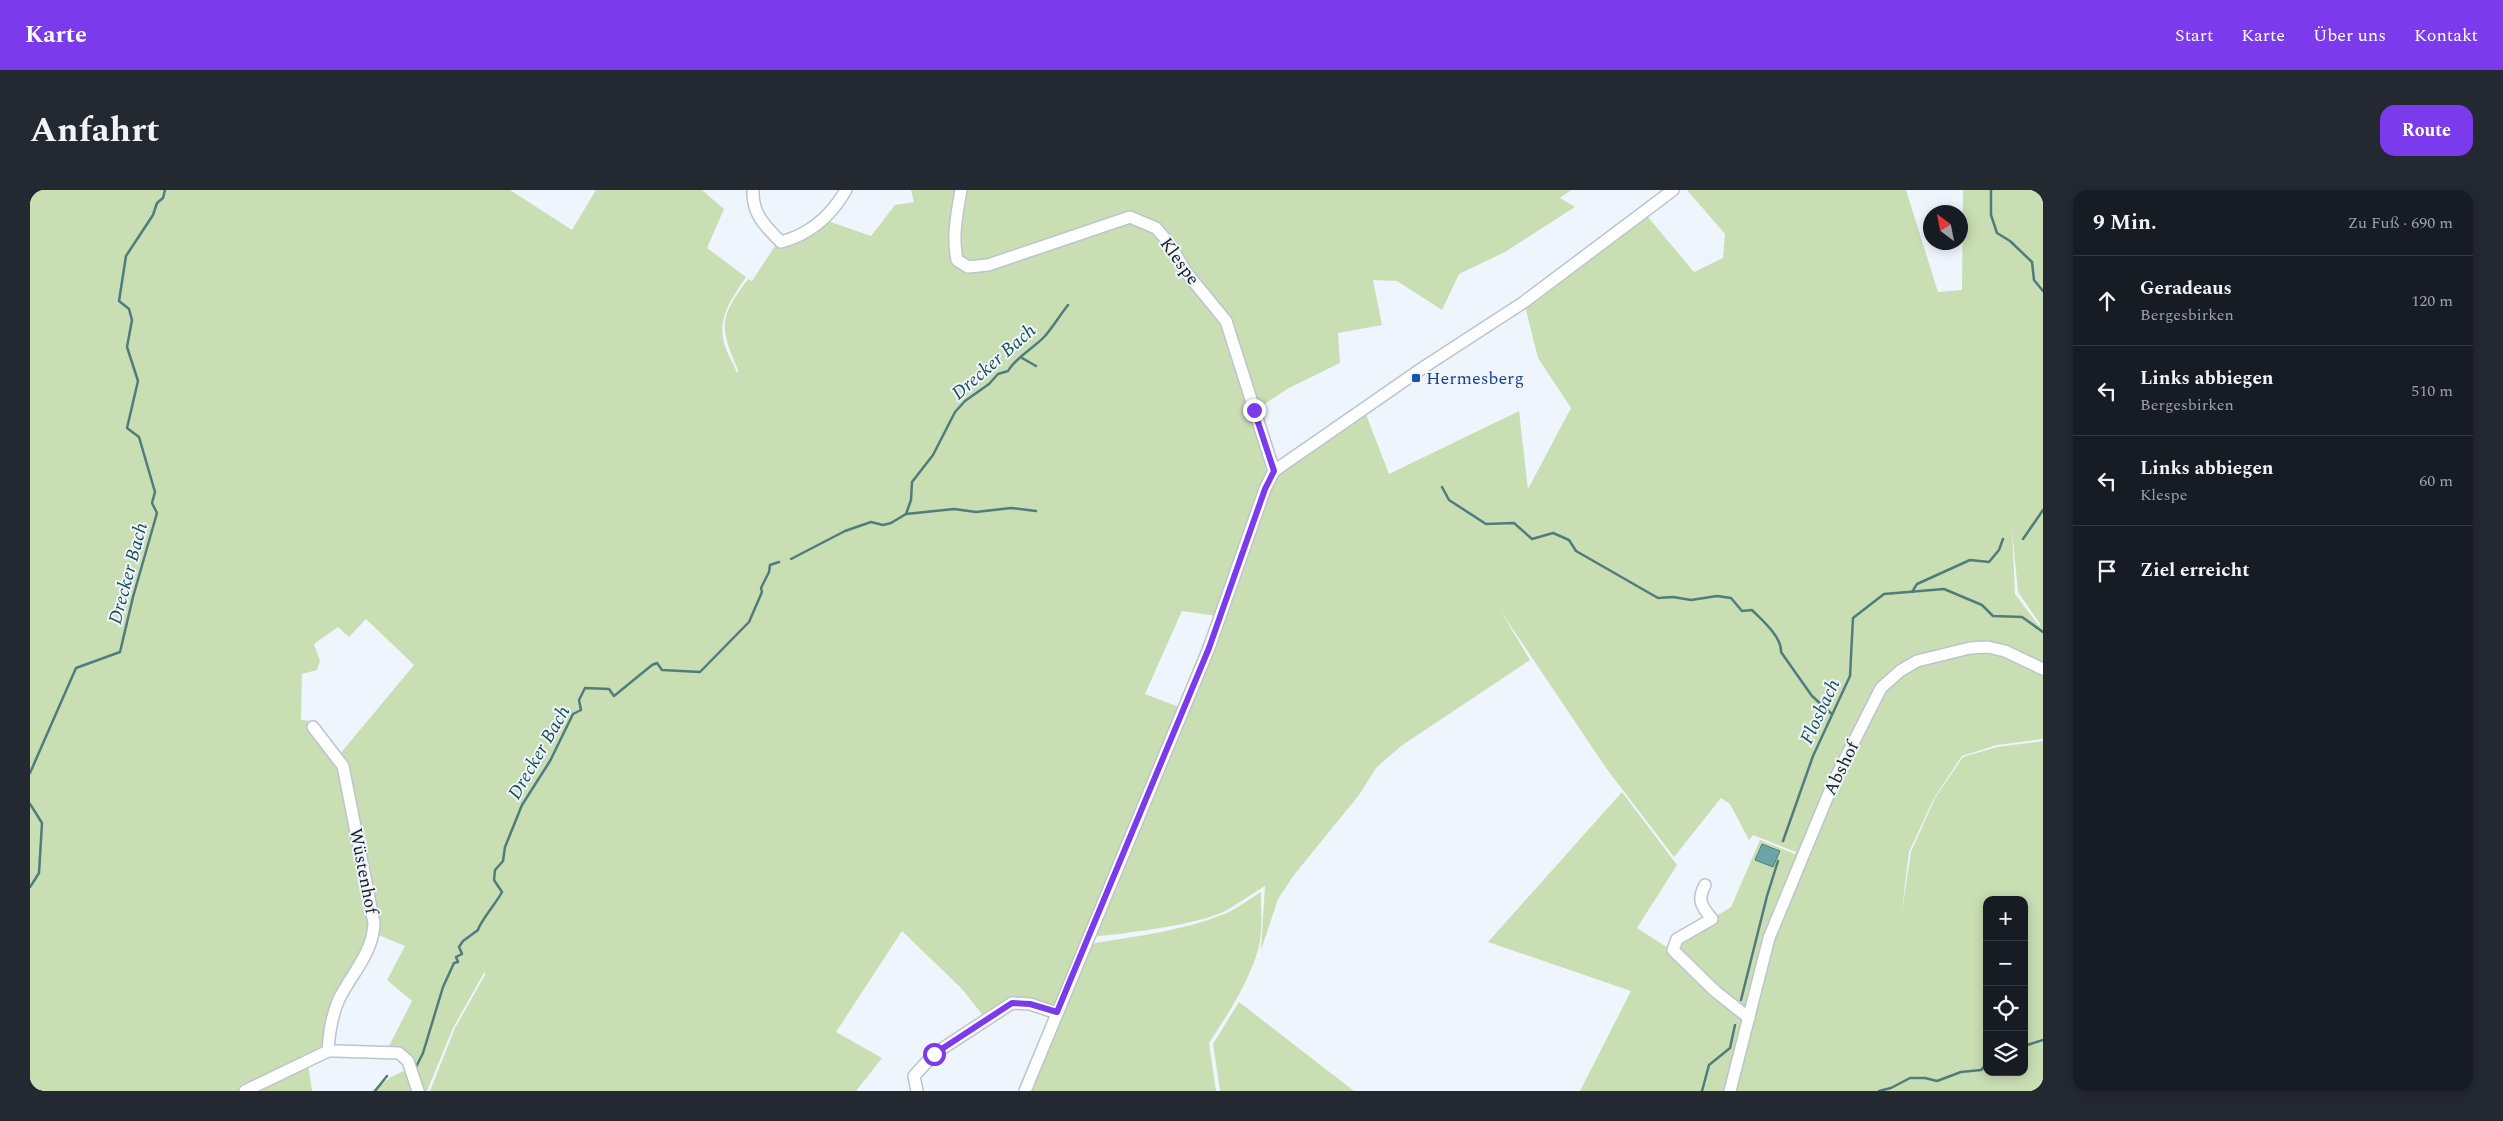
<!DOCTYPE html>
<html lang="de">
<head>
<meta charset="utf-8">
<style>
  body { margin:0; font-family:Spectral,serif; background:#242831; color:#f1f3f6 }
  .controls { position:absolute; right:15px; bottom:15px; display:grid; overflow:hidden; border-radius:10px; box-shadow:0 2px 12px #0003 }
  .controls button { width:45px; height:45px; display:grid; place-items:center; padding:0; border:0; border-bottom:1px solid #363941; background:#171b24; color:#f1f3f6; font:25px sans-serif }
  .compass { position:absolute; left:1893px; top:15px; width:45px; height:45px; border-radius:50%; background:#171b24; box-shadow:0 2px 12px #0003; rotate:328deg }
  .stop { position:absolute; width:15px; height:15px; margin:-11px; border:4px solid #7c3aed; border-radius:50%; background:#fff }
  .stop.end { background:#7c3aed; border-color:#fff; box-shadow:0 1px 5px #0008 }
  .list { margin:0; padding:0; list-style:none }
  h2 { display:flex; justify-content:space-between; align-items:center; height:65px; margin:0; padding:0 20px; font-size:21px }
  h2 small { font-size:16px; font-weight:400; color:#9ea1a6 }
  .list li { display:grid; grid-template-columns:32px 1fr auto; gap:15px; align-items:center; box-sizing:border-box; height:90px; padding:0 20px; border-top:1px solid #363941 }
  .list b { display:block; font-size:19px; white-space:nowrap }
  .list p { margin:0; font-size:16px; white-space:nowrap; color:#9ea1a6 }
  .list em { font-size:16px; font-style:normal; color:#9ea1a6 }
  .icon { flex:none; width:28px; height:28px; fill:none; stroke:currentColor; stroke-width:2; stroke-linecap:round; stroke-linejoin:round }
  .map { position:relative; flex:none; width:2013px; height:901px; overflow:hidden; border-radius:15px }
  header { display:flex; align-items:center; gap:30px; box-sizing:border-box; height:70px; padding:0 25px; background:#7c3aed; color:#fff }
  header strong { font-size:24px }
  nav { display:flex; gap:28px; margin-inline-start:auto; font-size:18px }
  .intro { display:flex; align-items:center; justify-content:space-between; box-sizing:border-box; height:120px; padding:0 30px }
  h1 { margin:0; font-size:35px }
  .button { padding:12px 22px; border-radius:15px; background:#7c3aed; color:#fff; font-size:18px; font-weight:700 }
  main { display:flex; gap:30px; padding:0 30px }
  aside { flex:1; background:#171b24; border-radius:15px; box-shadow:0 2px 12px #0003 }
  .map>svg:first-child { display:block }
</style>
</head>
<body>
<header>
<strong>Karte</strong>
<nav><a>Start</a><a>Karte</a><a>Über uns</a><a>Kontakt</a></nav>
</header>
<div class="intro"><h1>Anfahrt</h1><a class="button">Route</a></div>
<main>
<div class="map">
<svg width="2013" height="901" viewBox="0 0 2013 901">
  <rect width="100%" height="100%" fill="#eff5fd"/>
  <g fill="#cadeb4" fill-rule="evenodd">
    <path d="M0 0H480L542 40 566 0H672L694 19 677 58 716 87C701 110 685 130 696 159 699 167 705 175 707 184L708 180C689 136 689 128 718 89L722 91 747 53 795 30 841 46 865 15 884 12 881 0H930L922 55 938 79 1100 28 1125 39 1191 127 1242 281 1187 426 1152 421 1115 504 1149 517 1025 819 983 810 955 828 932 799 872 741 806 842 852 868 826 901H400L425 838 455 785V781L423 838 397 901H390L387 885 357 860 382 811 357 790 375 756 346 744 309 565 384 475 336 429 319 447 308 437 284 454 290 471 287 480 272 484 271 530 281 531 280 535 306 568 342 742 292 860 211 901H0Z"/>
    <path d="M932 0H1541L1530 8 1545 17 1475 62 1429 84 1412 120 1367 91 1343 90 1352 135 1308 143 1310 173 1259 198 1225 220 1197 130 1141 53 1100 26 938 75 929 69Z"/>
    <path d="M1657 0H1876L1908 102 1932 100 1933 0H2013V549L1967 555 1932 566 1904 608 1879 662 1871 727 1881 662 1905 608 1933 567 1967 557 2013 551V901H1550L1601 801 1458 752 1592 602 1647 675 1607 738 1646 763 1648 750 1701 717 1730 650 1765 664 1766 662 1723 645 1719 650 1700 614 1691 608 1644 667 1576 578 1470 420 1500 470 1371 556 1346 578 1329 605 1264 685 1248 709 1231 760 1235 696C1221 704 1207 715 1193 722 1161 736 1097 743 1061 747L1244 281 1334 219 1359 284 1489 221 1498 299 1541 218 1508 168 1494 112 1613 21 1664 82 1693 68 1695 44ZM1982 340 1988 402 2010 434 2009 436 1985 404ZM1957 710H1994V882H1957Z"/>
    <path d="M1231 702C1231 721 1233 742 1228 760 1218 794 1198 824 1179 853L1186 901H1000L1058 754C1103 747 1152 741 1194 724 1207 719 1219 709 1231 702Z"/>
    <path d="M1209 812 1324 901H1190L1183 854Z"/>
    <path d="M278 873 282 901H219Z"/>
    <path d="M380 878 385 901H342L361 887Z"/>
  </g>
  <path fill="#6aa6a6" stroke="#517c7d" d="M1732 654 1750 661 1743 677 1725 670Z"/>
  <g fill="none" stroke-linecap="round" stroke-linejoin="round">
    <g stroke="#517c7d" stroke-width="2.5">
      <path d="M1961 0V25L1967 43 1980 51 2002 72 2004 90 2013 101"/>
      <path d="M992 168 1006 176"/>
      <path d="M1412 297 1419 310 1456 334 1484 333 1502 349 1523 343 1539 350 1546 361 1628 408 1643 407 1661 410 1687 406 1701 408 1712 421 1722 420C1732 430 1752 447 1751 462L1782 506 1802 524"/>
      <path d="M876 324 924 319 946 322 981 318 1006 321"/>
      <path d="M1993 349 2013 320"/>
      <path d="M761 369 815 341 841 332 853 335 861 333 876 324 881 310 882 292 903 265 925 222 935 211 959 194 968 184 978 181C986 167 1004 158 1015 146 1023 137 1030 125 1038 115"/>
      <path d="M1882 402 1887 394 1940 370 1959 372 1969 360 1973 349"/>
      <path d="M0 583 46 478 90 462 103 407 127 323 122 313 125 302 109 247 97 238 108 191 97 157 102 130 99 119 89 111 96 66 123 25 127 13 133 8 135 0"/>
      <path d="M0 614 12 633 9 683 0 697"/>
      <path d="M1753 651 1783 566 1820 486 1823 428 1854 404 1914 399 1952 415 1963 426 1992 427 2013 442"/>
      <path d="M1711 810 1737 706 1748 671"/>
      <path d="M1994 856 2013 850"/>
      <path d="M386 877 393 863 413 797 424 773 428 772 426 767 432 764 429 757 433 751 448 740C449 733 467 712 472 702L464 690 465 680 473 671 475 657 492 615 520 571 543 524 551 520 549 510 555 498 579 499 584 506 622 475 627 473 632 480 670 482 719 432 732 402 731 398 739 382 740 375 749 372"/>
      <path d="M345 901 357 886"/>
      <path d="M1672 901 1679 875 1700 858 1705 835"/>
      <path d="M1849 901 1861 898 1880 888H1895L1907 891 1931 882 1951 880 1957 874"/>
    </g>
    <g stroke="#bcc4ce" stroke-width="14">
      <g id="minor">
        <path d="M723 0C722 24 735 36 751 52 781 44 801 26 816 0"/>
        <path d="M931 0C927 24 922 45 927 70L938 77 958 75 1100 27 1126 38 1139 53 1156 82 1196 131 1244 281"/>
        <path d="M283 537 313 576 344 733C343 763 322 783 309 809 302 825 299 843 298 861"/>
        <path d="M1675 695C1667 710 1671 716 1682 729L1647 749 1643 760 1685 801 1719 828"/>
        <path d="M215 901 298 861H306L369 863 378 871 388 901"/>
        <path d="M887 901 884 886 904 864 982 813 1000 814 1027 823"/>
        <path d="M995 901 1179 458 1235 299 1244 281 1394 177 1494 112 1643 0"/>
        <path d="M1700 901 1739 748 1804 591 1851 498 1870 481 1887 471 1940 458 1958 457 1975 461 2013 479"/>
      </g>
    </g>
    <use href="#minor" stroke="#fff" stroke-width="11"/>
  </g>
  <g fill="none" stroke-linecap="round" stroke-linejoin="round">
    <path stroke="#7c3aed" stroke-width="6" d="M904 864 982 813 1000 814 1027 822 1179 458 1235 299 1244 281 1224 220"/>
  </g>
  <rect fill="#1a4fb4" stroke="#eff5fd" stroke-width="2" x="1381" y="183" width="10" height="10" rx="2.5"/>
  <g text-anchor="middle" stroke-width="4" stroke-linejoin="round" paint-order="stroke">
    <g font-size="18" fill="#181b1e" stroke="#eff5fd">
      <text transform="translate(1150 71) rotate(54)" y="6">Klespe</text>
      <text transform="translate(1811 578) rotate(-64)" y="6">Abshof</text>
      <text transform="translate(334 681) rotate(79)" y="6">Wüstenhof</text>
    </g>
    <g font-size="18" fill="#164399" stroke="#eff5fd" text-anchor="start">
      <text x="1396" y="194">Hermesberg</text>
    </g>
    <g font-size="19" font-style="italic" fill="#194e4e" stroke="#eff5fd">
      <text transform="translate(963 171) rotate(-41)" y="7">Drecker Bach</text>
      <text transform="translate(97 383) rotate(-75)" y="7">Drecker Bach</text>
      <text transform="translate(1789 521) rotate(-65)" y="7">Flosbach</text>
      <text transform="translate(508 562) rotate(-60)" y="7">Drecker Bach</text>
    </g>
  </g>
</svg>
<div class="controls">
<button>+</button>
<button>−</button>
<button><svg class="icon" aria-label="locate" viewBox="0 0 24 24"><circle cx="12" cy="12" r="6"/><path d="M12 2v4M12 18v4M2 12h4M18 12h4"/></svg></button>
<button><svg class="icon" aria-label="layers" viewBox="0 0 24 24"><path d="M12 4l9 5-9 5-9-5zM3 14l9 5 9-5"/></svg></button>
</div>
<svg class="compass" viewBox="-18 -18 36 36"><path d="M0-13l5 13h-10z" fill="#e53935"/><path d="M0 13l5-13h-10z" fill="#9ea1a6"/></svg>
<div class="stop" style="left:904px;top:864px"></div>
<div class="stop end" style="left:1224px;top:220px"></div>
</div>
<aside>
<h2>9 Min.<small>Zu Fuß · 690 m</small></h2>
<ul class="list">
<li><svg class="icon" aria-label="ahead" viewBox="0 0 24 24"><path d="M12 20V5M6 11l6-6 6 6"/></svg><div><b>Geradeaus</b><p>Bergesbirken</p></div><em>120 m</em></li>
<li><svg class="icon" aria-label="left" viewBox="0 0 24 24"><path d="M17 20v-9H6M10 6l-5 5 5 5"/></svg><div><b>Links abbiegen</b><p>Bergesbirken</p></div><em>510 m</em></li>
<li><svg class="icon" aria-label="left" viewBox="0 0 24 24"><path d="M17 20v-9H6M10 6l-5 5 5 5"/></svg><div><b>Links abbiegen</b><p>Klespe</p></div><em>60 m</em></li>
<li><svg class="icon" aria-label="arrive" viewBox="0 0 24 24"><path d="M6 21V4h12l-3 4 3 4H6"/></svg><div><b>Ziel erreicht</b></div></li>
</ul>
</aside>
</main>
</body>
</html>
